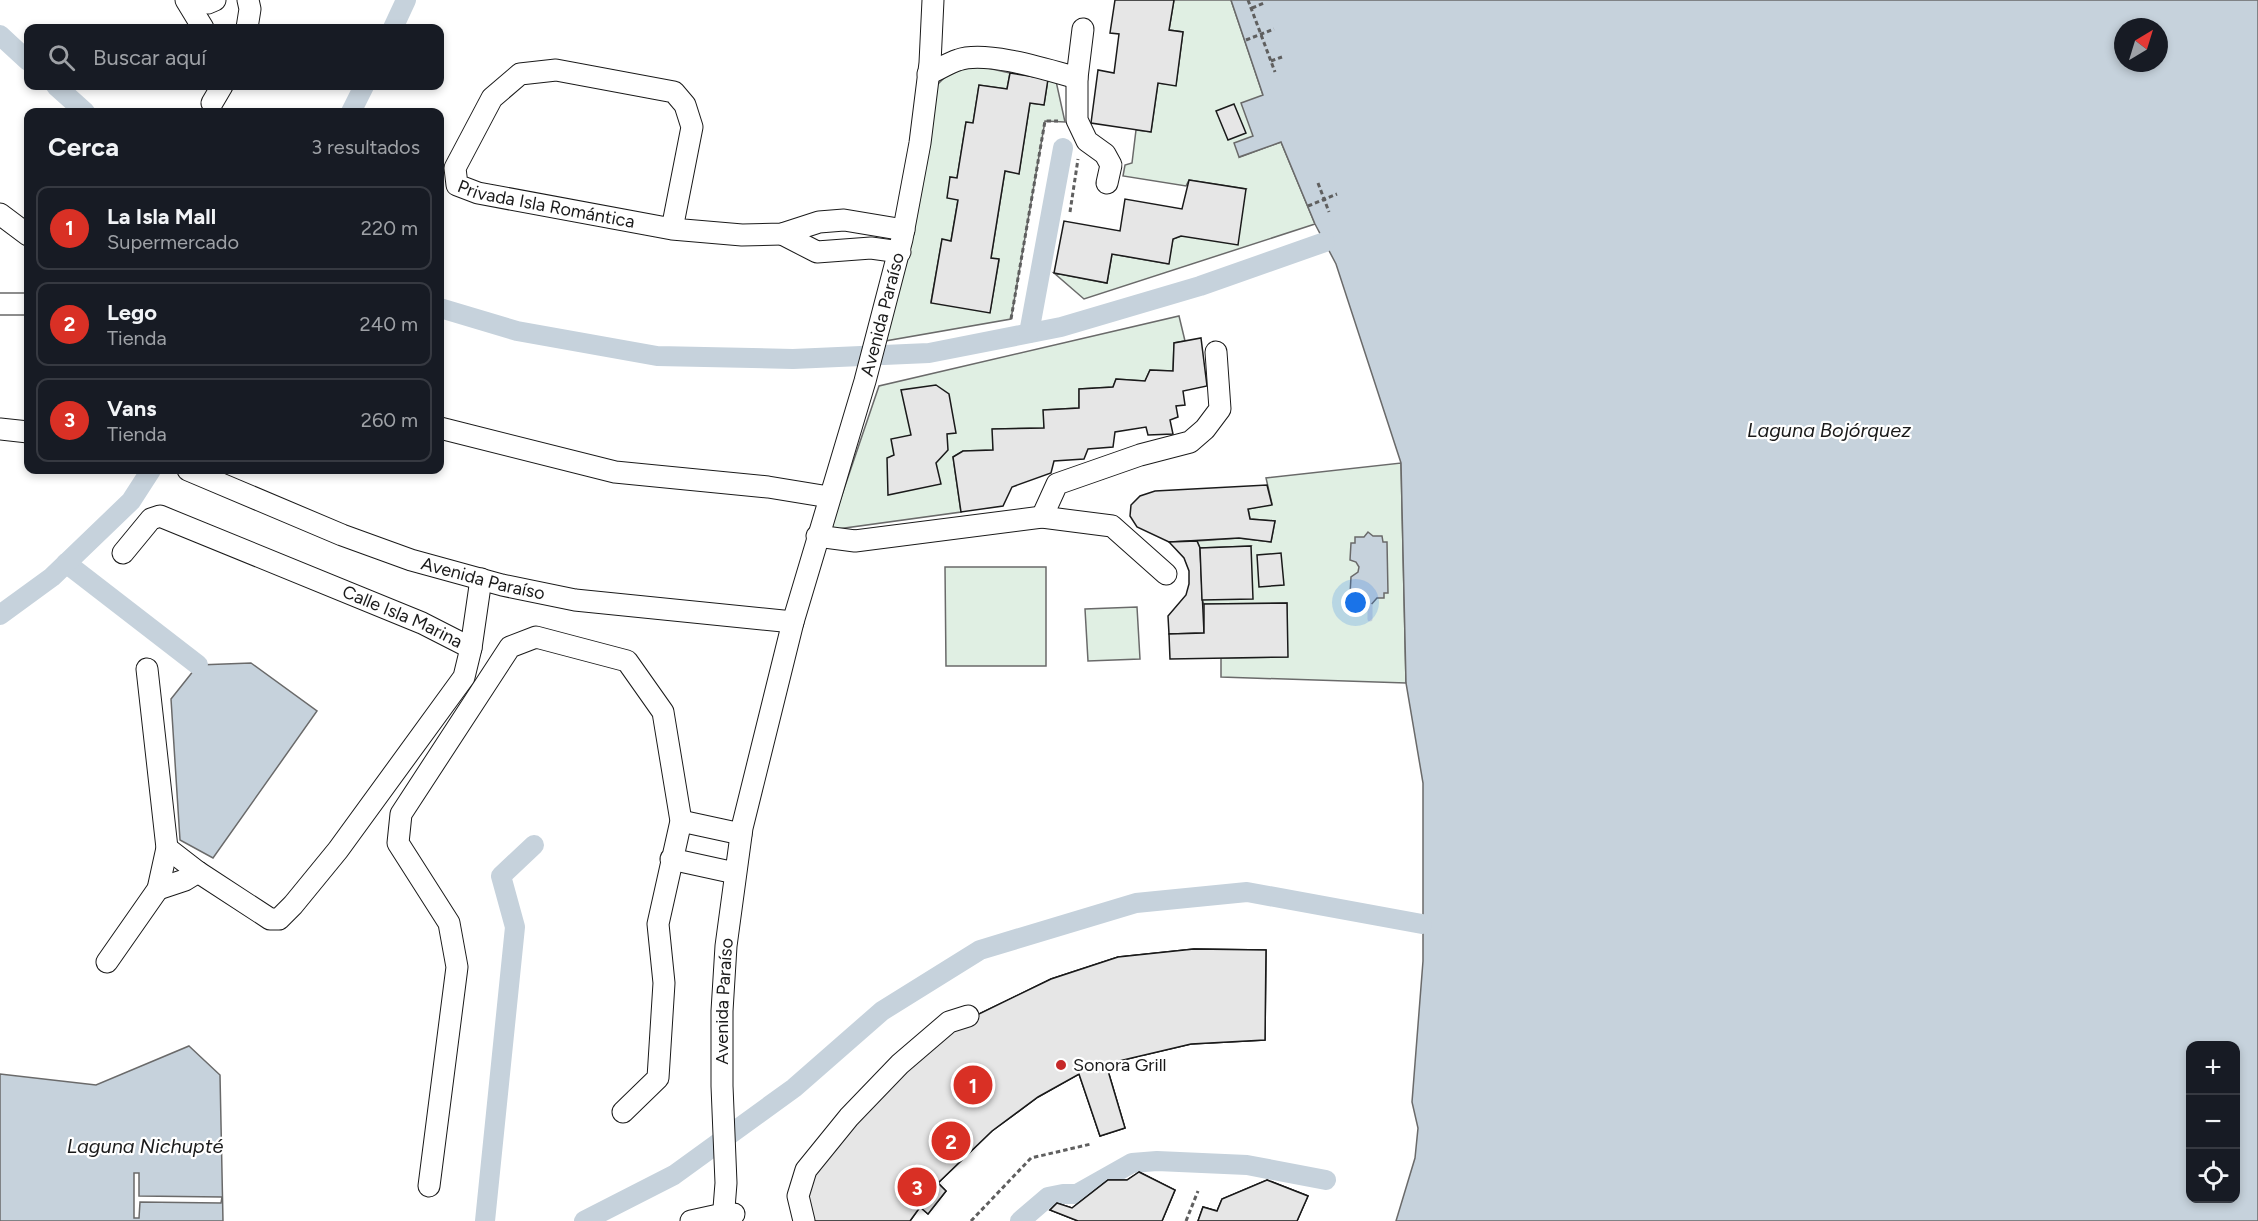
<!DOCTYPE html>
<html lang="es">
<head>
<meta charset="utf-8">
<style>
  body { margin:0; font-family:Figtree,sans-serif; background:#20242c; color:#f1f3f6 }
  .controls { position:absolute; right:18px; bottom:18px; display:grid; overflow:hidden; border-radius:12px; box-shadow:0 3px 9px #0003 }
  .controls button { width:54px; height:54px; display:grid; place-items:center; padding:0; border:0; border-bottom:2px solid #363941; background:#171b24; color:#f1f3f6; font:30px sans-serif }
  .compass { position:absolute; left:2114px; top:18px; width:54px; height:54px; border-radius:50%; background:#171b24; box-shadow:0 3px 9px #0003; rotate:38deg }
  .you { position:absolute; left:1356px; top:603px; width:21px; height:21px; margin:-15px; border:4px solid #fff; border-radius:50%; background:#1a73e8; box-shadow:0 0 0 9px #1a73e833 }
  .badge { display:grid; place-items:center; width:39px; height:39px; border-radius:50%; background:#d93025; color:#fff; font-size:20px; font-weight:700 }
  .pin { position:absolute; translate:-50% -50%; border:3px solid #fff; box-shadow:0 2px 6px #0006 }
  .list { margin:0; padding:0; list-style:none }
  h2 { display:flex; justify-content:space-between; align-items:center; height:78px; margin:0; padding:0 24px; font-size:26px }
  h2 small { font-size:20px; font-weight:400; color:#9ea1a6 }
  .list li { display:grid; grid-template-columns:39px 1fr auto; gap:18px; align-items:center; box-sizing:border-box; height:84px; margin:0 12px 12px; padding:0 12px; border:2px solid #363941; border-radius:12px }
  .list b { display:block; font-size:22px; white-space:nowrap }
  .list p { margin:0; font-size:20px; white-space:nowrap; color:#9ea1a6 }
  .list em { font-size:20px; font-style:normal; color:#9ea1a6 }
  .icon { flex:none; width:33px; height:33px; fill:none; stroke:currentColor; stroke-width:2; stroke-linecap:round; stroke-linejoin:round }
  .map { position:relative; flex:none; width:2258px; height:1221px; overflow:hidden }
  .search { position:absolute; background:#171b24; box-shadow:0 3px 9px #0003; left:24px; top:24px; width:420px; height:66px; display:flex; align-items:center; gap:15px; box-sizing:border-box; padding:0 21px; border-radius:12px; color:#9ea1a6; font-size:22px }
  .panel { position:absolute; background:#171b24; box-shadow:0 3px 9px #0003; left:24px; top:108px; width:420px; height:366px; border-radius:12px }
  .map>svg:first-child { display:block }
</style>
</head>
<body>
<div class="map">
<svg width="2258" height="1221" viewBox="0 0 2258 1221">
  <rect width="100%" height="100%" fill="#fff"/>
  <g fill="#e0efe3" stroke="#6a6a6a" stroke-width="1.5">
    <path d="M1174 0H1231L1263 95 1253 136 1240 157 1281 142 1315 224 1084 299 1054 273 1107 283 1112 254 1168 264 1173 239 1181 236 1246 189 1189 180 1186 186 1123 176 1125 165 1132 163 1136 130 1151 132 1158 83 1176 85 1183 32 1169 30Z"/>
    <path d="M965 66 983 67 1010 73 1007 89 979 85 973 123 966 122 957 178 950 177 958 200 951 241 942 240 931 302 990 312 999 260 991 258 1005 171 1019 173 1030 103 1044 105 1048 79 1056 81 1065 122 1045 121 1011 319 885 341 935 87 949 73Z"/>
    <path d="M1179 316 1185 341 1174 343 1173 371 1150 370 1145 381 1116 379 1113 387 1079 389V408L1044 410V428L993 429V450L963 451 953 457 961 512 830 530 879 386Z"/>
    <path d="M1401 463 1406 683 1221 677V658L1287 657V603L1204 604 1202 600 1251 546 1200 548 1197 541 1239 538 1271 542 1275 521 1250 519 1248 509 1272 504 1266 478Z"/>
    <path d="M945 567H1046V666H946Z"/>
    <path d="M1137 607 1140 659 1088 661 1085 609Z"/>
  </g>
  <g fill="#c6d2dc" stroke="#6a6a6a" stroke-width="1.5" fill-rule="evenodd">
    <path d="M1231 0H2258V1221H1396L1415 1158 1418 1128 1412 1102 1423 961V783L1406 683 1401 463 1336 264 1315 224 1281 142 1239 157 1234 143 1253 136 1241 103 1263 95ZM2123 27H2159V63H2123ZM2190 1046H2236V1198H2190Z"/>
    <path d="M1368 532 1373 536H1382L1383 542H1387L1388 593H1384V598H1377L1370 606 1363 599H1356V593L1350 594 1351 577 1358 572 1359 567 1356 562 1350 560 1351 543H1355V537H1364Z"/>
    <path d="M251 663 317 711 213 858 180 840 171 699 198 665Z"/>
    <path d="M189 1046 220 1075 223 1221H0V1074L96 1085Z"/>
  </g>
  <path fill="#fff" stroke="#6a6a6a" stroke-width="1.5" d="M134 1173H139V1196L222 1197 221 1203 140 1202 139 1218H134Z"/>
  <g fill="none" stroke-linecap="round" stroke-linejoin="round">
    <path stroke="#c6d2dc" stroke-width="5" d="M1370 606V619"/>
    <g stroke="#c6d2dc" stroke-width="20">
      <path d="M393 28 406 0"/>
      <path d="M0 35 28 61"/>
      <path d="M56 86 85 112"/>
      <path d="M351 112 364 86"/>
      <path d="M440 308 517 331 657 356 793 359 929 353 1061 327 1200 286 1325 242"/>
      <path d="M1029 333 1063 148"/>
      <path d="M66 563 198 665"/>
      <path d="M0 615 52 577 131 501 151 470"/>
      <path d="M485 1221 515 927 501 876 534 845"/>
      <path d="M584 1221 674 1175 794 1088 882 1011 980 950 1136 903 1247 892 1422 924"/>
      <path d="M1020 1221 1048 1197 1063 1194H1077L1132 1163 1157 1161 1247 1165 1326 1180"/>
    </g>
  </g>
  <g fill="#e6e6e6" stroke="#1a1a1a" stroke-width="1.5">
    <path d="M1115 0H1174L1169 30 1183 32 1176 86 1158 83 1151 132 1091 123 1098 70 1114 73 1119 34 1110 33Z"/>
    <path d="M1010 73 1048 79 1044 105 1030 103 1019 174 1005 171 991 258 999 259 990 313 931 303 942 239 951 241 958 200 947 198 950 177 957 178 966 122 973 123 979 85 1007 89Z"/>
    <path d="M1234 104 1246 133 1228 140 1216 111Z"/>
    <path d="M1189 180 1246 189 1238 245 1181 236 1173 239 1169 264 1112 254 1107 283 1054 273 1064 221 1120 231 1125 199 1182 209Z"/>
    <path d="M1201 338 1207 386 1183 391 1185 405 1176 406 1178 417 1170 420 1173 434 1148 435 1146 427 1115 432 1113 447 1088 449 1084 459 1054 461 1051 473 1012 487 1003 506 961 512 953 457 963 451 993 450 992 429 1044 428 1043 410 1079 408V389L1113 387 1116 379 1145 381 1150 370 1173 371 1174 343Z"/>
    <path d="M936 385 949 394 956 433 947 434 948 450 936 463 941 484 888 495 887 458 894 455 891 439 911 435 901 390Z"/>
    <path d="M1267 485 1272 505 1248 509 1250 519 1275 521 1271 542 1239 538 1169 542 1137 527 1130 516 1131 505 1140 496 1155 491Z"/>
    <path d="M1197 541 1200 548 1204 633 1169 634 1168 616 1186 595 1189 584V571L1184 558 1169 542Z"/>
    <path d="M1251 546 1253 599 1202 600 1200 548Z"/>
    <path d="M1281 553 1284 585 1259 587 1257 555Z"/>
    <path d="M1287 603 1288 657 1170 659 1169 634 1204 633V604Z"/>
    <path d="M1194 949 1266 950 1265 1040 1191 1044 1106 1064 1125 1128 1100 1136 1079 1074 1038 1097 992 1131 938 1183 946 1191 928 1214 920 1207 910 1221H810L803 1187 857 1114 944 1031 1051 979 1118 957Z"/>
    <path d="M1194 949 1266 950 1265 1040 1191 1044 1106 1064 1125 1128 1100 1136 1079 1074 1038 1097 992 1131 938 1183 946 1191 928 1214 920 1207 910 1221H810L803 1187 857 1114 944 1031 1051 979 1118 957Z"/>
    <path d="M1139 1172 1175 1190 1162 1221H1078L1050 1210 1057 1203 1072 1208 1108 1180H1127Z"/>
    <path d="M1139 1172 1175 1190 1162 1221H1078L1050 1210 1057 1203 1072 1208 1108 1180H1127Z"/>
    <path d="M1267 1180 1308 1196 1297 1221H1198L1203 1207 1217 1211 1222 1199Z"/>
    <path d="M1267 1180 1308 1196 1297 1221H1198L1203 1207 1217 1211 1222 1199Z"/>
  </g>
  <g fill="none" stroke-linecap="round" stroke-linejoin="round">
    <g stroke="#1a1a1a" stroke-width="23">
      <g id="minor">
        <path d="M186 0 203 28"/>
        <path d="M188 1 208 3 215 0"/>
        <path d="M247 28 250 9 248 0"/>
        <path d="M1083 29 1077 78V120L1087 141 1105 154 1111 165 1107 183"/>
        <path d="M928 74C938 70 948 63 958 60 986 50 1048 70 1077 78"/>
        <path d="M212 103 222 86"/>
        <path d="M0 214 28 235"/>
        <path id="s1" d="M672 229 692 127 685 105 674 92 556 70 520 74 492 98 455 168 457 185 478 193 672 229 742 235 782 234 819 222 844 220 904 230"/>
        <path d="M782 234 817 252 871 248 900 252"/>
        <path d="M0 304H28"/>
        <path d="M440 428 615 472 768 487 829 497"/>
        <path d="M0 429 28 432"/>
        <path id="s2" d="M188 470 342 535 411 560 502 585 575 600 793 622"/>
        <path d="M1042 517 1057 484 1140 455 1190 442 1205 429 1220 409 1216 352"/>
        <path d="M817 536 855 541 1042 517 1112 526 1166 574"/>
        <path id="s3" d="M123 553 151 519 160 516 422 623 471 648 464 677 338 850 293 905 279 919H270L198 872 167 848"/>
        <path d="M471 648 481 579"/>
        <path d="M681 821 741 834"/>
        <path d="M671 859 735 873"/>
        <path d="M158 889 185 880 198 872"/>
        <path d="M107 962 158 889 167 848 147 669"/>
        <path d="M429 1186 457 967 449 923 398 843 401 814 510 647 536 637 627 661 663 712 681 821 658 924 664 983 658 1078 623 1112"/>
        <path d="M691 1221 723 1214H734"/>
        <path id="s4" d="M723 1221 726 1183 722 1086V1011L726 946 742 828 793 622 865 381 902 239 920 143 930 63 933 0"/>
        <path d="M804 1221 798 1196 806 1170 849 1117 900 1064 949 1022 968 1016"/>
      </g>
    </g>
    <g stroke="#5f5f5f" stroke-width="3" stroke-dasharray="4.5 3" stroke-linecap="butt">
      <path d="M1248 0 1275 72"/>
      <path d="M1252 8 1264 3"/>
      <path d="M1246 40 1274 29"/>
      <path d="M1271 61 1282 57"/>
      <path d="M1318 183 1329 212"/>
      <path d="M1308 206 1337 194"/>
      <path d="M1070 212 1078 159"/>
      <path d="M1011 319 1045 121H1058"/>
      <path d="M971 1221 1031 1158 1091 1144"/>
      <path d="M1186 1221 1198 1191"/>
    </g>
    <use href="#minor" stroke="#fff" stroke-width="21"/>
  </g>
  <circle fill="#c62828" stroke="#fff" stroke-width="2" cx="1061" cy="1065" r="6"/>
  <g text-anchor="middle" stroke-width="4.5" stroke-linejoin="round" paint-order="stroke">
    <g font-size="18" fill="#1a1a1a" stroke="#fff">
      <text dy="6" stroke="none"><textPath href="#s1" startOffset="525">Privada Isla Romántica</textPath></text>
      <text dy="6" stroke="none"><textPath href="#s4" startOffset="927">Avenida Paraíso</textPath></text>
      <text dy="6" stroke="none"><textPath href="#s2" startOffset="315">Avenida Paraíso</textPath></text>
      <text dy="6" stroke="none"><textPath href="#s3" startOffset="316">Calle Isla Marina</textPath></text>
      <text dy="6" stroke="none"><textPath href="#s4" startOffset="220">Avenida Paraíso</textPath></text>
    </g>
    <g font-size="18" fill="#1a1a1a" stroke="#fff" text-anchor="start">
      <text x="1073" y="1071">Sonora Grill</text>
    </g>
    <g font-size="20" font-style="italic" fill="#1a1a1a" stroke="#fff">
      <text x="1829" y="437">Laguna Bojórquez</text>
      <text x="145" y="1153">Laguna Nichupté</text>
    </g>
  </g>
</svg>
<div class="controls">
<button>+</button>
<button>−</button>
<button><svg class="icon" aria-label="locate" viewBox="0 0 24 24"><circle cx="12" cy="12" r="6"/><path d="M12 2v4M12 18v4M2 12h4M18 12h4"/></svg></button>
</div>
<svg class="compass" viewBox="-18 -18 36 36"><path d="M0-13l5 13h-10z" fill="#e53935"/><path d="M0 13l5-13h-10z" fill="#9ea1a6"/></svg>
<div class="you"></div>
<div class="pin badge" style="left:973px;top:1085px">1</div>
<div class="pin badge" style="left:951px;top:1141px">2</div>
<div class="pin badge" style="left:917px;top:1187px">3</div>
<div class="search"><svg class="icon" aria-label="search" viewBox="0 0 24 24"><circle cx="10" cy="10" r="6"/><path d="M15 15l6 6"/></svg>Buscar aquí</div>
<section class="panel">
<h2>Cerca<small>3 resultados</small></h2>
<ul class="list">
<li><span class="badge">1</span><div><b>La Isla Mall</b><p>Supermercado</p></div><em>220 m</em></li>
<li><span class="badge">2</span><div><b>Lego</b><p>Tienda</p></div><em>240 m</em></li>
<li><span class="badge">3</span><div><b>Vans</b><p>Tienda</p></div><em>260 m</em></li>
</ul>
</section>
</div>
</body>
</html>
